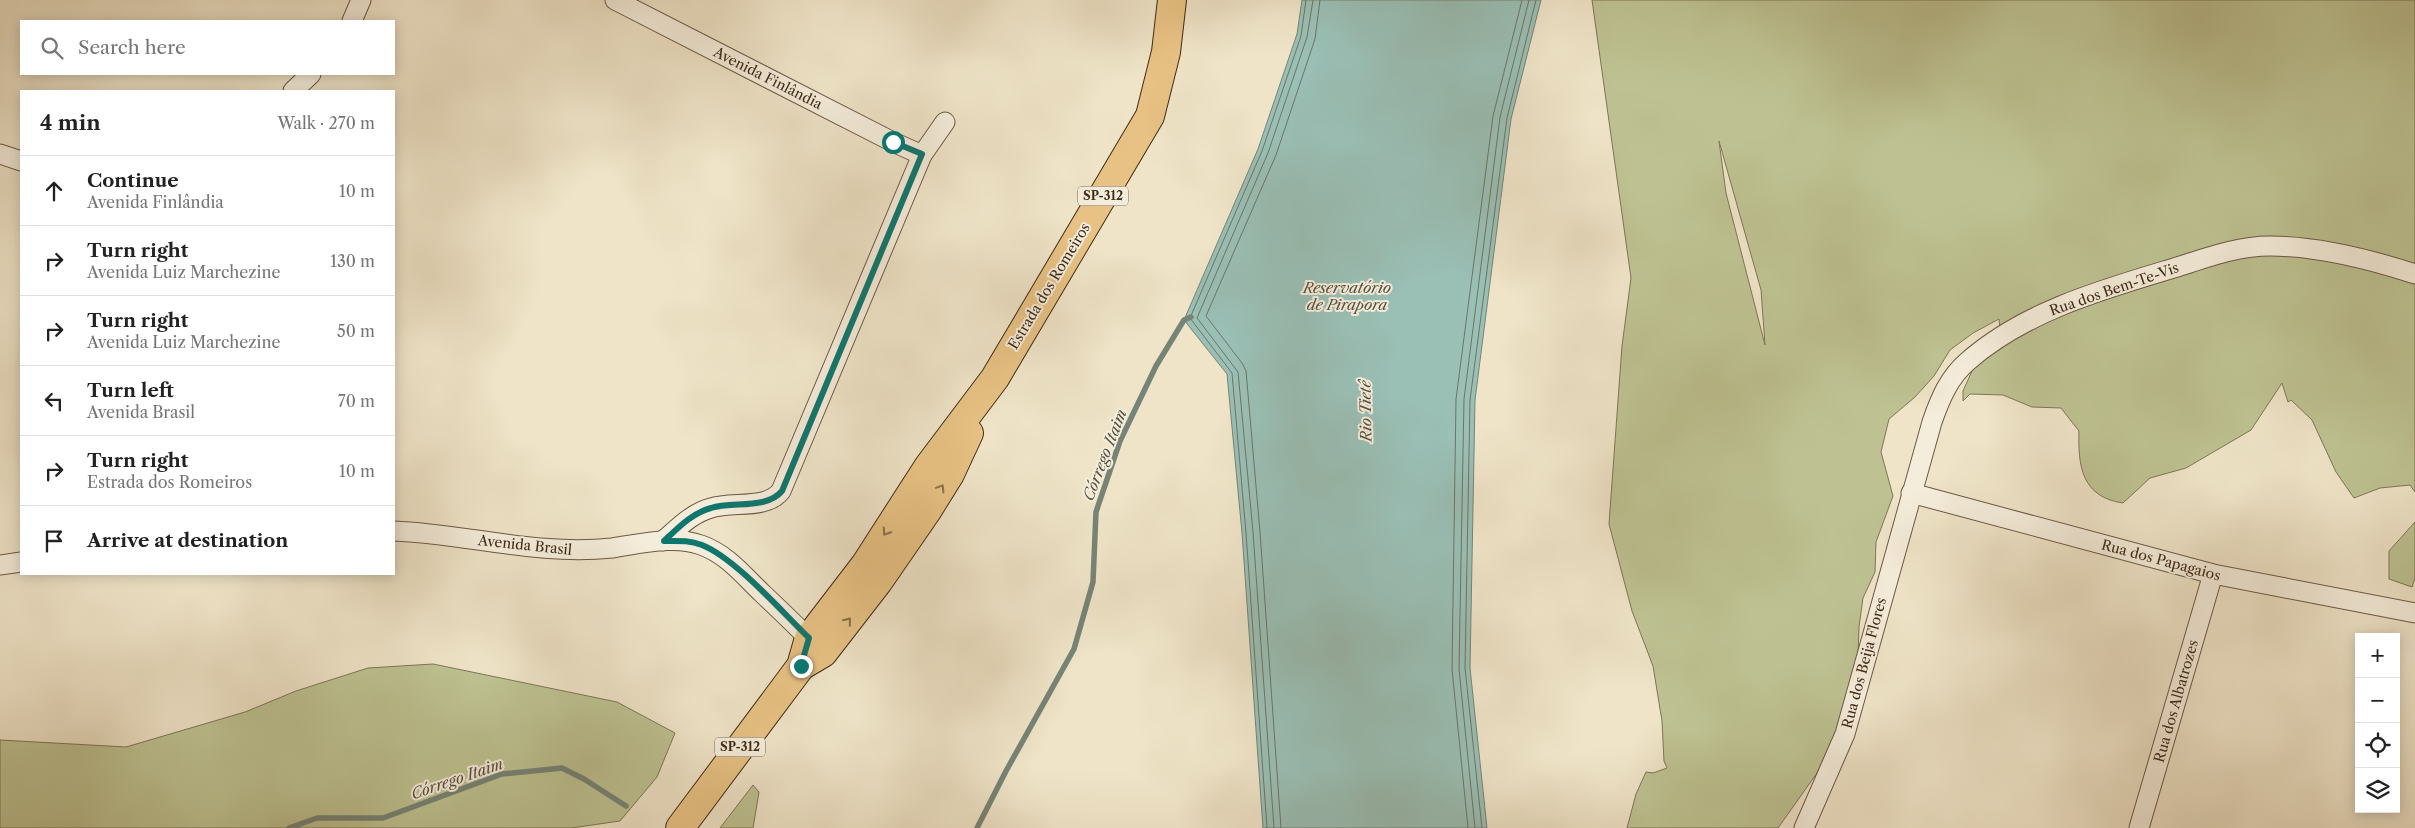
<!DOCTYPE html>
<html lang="en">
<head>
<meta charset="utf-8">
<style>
  body { margin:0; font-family:"Libre Caslon Text",serif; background:#f2f2f2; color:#222 }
  .controls { position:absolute; right:15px; bottom:15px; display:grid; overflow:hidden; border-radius:0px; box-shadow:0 2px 12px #0003 }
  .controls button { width:45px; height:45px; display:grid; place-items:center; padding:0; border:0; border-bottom:1px solid #e0e0e0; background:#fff; color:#222; font:25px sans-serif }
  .stop { position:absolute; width:15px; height:15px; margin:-11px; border:4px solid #0f766e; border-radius:50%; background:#fff }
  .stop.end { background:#0f766e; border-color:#fff; box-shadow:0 1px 5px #0008 }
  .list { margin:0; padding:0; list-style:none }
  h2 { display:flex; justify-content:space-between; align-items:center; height:65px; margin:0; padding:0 20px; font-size:21px }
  h2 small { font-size:16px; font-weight:400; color:#767676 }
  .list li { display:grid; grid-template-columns:32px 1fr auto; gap:15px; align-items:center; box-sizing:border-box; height:70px; padding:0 20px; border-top:1px solid #e0e0e0 }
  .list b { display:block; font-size:19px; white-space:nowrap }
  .list p { margin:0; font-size:16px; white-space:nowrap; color:#767676 }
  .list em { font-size:16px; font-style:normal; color:#767676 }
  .icon { flex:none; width:28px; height:28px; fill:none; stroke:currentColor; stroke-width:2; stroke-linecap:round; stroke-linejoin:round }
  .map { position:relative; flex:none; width:2415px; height:828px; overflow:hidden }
  .search { position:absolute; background:#fff; box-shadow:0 2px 12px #0003; left:20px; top:20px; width:375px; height:55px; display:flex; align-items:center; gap:12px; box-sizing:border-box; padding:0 18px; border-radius:0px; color:#767676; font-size:19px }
  .panel { position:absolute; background:#fff; box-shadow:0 2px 12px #0003; left:20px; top:90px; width:375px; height:485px; border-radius:0px }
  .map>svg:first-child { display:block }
</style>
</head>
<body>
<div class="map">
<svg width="2415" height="828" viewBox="0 0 2415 828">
  <rect width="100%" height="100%" fill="#efe4c8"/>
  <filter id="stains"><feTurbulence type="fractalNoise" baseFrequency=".004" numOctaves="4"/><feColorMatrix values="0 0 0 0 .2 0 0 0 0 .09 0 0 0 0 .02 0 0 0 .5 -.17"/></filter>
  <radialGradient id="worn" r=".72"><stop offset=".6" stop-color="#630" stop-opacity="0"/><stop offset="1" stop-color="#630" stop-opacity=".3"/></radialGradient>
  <g fill="#bec292" stroke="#7e7656" fill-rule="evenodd">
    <path d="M1592 0H2415V492L2410 485 2380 488 2354 498 2336 472 2312 420 2291 400 2288 402 2282 383 2251 430 2186 468 2150 478 2123 503C2081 497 2078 465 2079 431L2061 408 2032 407 2003 395 1970 394 1963 401V391L1976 362 2002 348 1999 319 1973 333 1950 350 1934 376 1915 397 1889 419 1881 452 1893 496 1876 542 1875 572 1863 598 1859 627 1857 686 1817 773 1778 828H1627L1636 794 1646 772 1653 773 1667 768 1664 761 1662 721 1653 666 1632 611 1609 524 1622 346 1631 278ZM1719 141 1761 290 1765 345 1726 193Z"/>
    <path d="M2415 522V578L2412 587 2389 579V551Z"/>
    <path d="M433 664 617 702 675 733 657 777 620 821 571 828H0V740L126 747 245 712 296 691 368 668Z"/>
    <path d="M753 785 759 792 753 828H720Z"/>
  </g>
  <path fill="#9abfb5" stroke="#768477" d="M1302 0H1541L1511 119 1475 400 1470 668 1487 828H1263L1242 533 1227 374 1184 320 1258 149 1297 34Z"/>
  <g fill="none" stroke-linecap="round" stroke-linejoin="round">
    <g stroke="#6c7567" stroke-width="1">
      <path d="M1267 828 1246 533 1232 373 1190 318 1262 151 1301 36 1306 0"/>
      <path d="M1274 828 1253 532 1238 372 1197 318 1268 153 1307 37 1313 0"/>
      <path d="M1281 828 1260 532 1246 371 1242 363 1206 316 1276 155 1315 39 1320 0"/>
      <path d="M1468 828 1452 669 1456 399 1493 116 1522 0"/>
      <path d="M1475 828 1459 669 1464 399 1500 117 1529 0"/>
      <path d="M1482 828 1465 668 1470 400 1507 118 1536 0"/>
    </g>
    <g stroke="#768477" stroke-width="5.5">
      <path d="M289 828 317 818H383L502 774 562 768 584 779 626 806"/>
      <path d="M977 828 1006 771 1074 649 1093 582 1096 512 1120 441 1156 366 1184 320 1191 317"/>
    </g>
    <g stroke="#6b5945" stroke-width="21">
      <g id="street">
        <path d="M615 0 893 142 922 155"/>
        <path d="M352 21 361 0"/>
        <path d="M293 91 311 74"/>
        <path d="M0 154 21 161"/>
        <path d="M1911 493 2213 574 2415 613"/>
        <path d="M394 531C467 534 538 556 612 548 640 544 674 535 701 545 727 554 744 576 763 594 781 611 800 629 817 647"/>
        <path d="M663 541C678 528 692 513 711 508 733 501 766 510 781 491L922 155 945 122"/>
        <path d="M0 565 21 562"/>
        <path d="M1804 828 1845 734 1932 422C1940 399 1949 377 1968 361 2025 311 2104 289 2174 268 2206 258 2237 246 2270 246 2319 246 2369 259 2415 274"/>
        <path d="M2139 828 2213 574"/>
      </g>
    </g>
    <g stroke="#3f2b19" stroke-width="30">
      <g id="primary">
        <path d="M801 666 823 653 878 582 927 511 950 474 969 433"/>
        <path d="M680 828 801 666 809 638 865 565 928 467 995 378 1150 116 1166 52 1172 0"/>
      </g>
    </g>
    <use href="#street" stroke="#f5eddb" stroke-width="19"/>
    <use href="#primary" stroke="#e8c284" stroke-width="28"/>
  </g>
  <defs><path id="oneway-chevron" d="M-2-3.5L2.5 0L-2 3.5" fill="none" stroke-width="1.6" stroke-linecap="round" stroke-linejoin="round" transform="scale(1.25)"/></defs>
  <g stroke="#8b6f49">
    <use href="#oneway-chevron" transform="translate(941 488) rotate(-59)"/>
    <use href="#oneway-chevron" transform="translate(886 532) rotate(123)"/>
    <use href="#oneway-chevron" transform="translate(848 621) rotate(-52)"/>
  </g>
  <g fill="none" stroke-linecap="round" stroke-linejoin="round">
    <path stroke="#0f766e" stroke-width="6" d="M801 666 809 638C782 612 735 558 702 545 689 540 677 541 664 541 678 528 692 513 711 508 733 501 766 510 782 491L922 154 893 142"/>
  </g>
  <g text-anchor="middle" stroke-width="4" stroke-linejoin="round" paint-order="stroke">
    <g fill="#f5eddb" stroke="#766553" stroke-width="1">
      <rect x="1078" y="186.5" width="50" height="19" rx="4"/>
      <rect x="715" y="737.5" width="50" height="19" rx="4"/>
    </g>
    <g font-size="12" font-weight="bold" fill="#3f2b19">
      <text x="1103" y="200">SP-312</text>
      <text x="740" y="751">SP-312</text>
    </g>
    <g font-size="14" fill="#3f2b19" stroke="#f5eddb">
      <text transform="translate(768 78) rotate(27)" y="5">Avenida Finlândia</text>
      <text transform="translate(1049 286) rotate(-59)" y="5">Estrada dos Romeiros</text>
      <text transform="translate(2114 289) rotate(-19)" y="5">Rua dos Bem-Te-Vis</text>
      <text transform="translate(525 545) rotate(6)" y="5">Avenida Brasil</text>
      <text transform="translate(2161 560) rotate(15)" y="5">Rua dos Papagaios</text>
      <text transform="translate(1864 663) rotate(-75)" y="5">Rua dos Beija Flores</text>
      <text transform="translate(2176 701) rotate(-74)" y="5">Rua dos Albatrozes</text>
    </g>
    <g font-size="15" font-style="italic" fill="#565040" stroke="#f5eddb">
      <text x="1347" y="293">Reservatório<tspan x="1347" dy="17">de Pirapora</tspan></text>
      <text transform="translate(1366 411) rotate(-91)" y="5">Rio Tietê</text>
      <text transform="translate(1105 455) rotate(-69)" y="5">Córrego Itaim</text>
      <text transform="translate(457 779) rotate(-19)" y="5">Córrego Itaim</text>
    </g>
  </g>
  <rect width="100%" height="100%" filter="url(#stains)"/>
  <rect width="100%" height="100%" fill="url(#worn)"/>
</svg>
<div class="controls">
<button>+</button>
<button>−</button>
<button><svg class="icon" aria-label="locate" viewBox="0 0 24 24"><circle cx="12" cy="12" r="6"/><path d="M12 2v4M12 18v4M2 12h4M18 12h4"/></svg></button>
<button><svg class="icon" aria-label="layers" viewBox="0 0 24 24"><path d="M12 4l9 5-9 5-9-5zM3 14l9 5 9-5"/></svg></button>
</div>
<div class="stop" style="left:893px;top:142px"></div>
<div class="stop end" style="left:801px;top:666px"></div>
<div class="search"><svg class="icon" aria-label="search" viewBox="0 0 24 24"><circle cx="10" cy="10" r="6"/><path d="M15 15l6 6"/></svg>Search here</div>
<section class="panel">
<h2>4 min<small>Walk · 270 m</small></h2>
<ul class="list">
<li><svg class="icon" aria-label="ahead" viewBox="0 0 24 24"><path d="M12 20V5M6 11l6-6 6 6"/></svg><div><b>Continue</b><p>Avenida Finlândia</p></div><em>10 m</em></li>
<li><svg class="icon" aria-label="right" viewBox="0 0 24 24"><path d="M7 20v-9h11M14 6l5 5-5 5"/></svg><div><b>Turn right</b><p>Avenida Luiz Marchezine</p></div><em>130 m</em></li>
<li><svg class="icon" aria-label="right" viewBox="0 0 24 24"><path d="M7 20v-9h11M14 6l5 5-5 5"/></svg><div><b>Turn right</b><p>Avenida Luiz Marchezine</p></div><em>50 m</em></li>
<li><svg class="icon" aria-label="left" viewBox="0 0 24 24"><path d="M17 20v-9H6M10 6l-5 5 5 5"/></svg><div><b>Turn left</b><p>Avenida Brasil</p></div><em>70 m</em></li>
<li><svg class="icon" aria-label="right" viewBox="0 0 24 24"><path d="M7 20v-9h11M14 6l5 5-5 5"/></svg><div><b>Turn right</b><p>Estrada dos Romeiros</p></div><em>10 m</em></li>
<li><svg class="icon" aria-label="arrive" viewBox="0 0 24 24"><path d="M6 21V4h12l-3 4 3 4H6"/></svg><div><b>Arrive at destination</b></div></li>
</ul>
</section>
</div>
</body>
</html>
